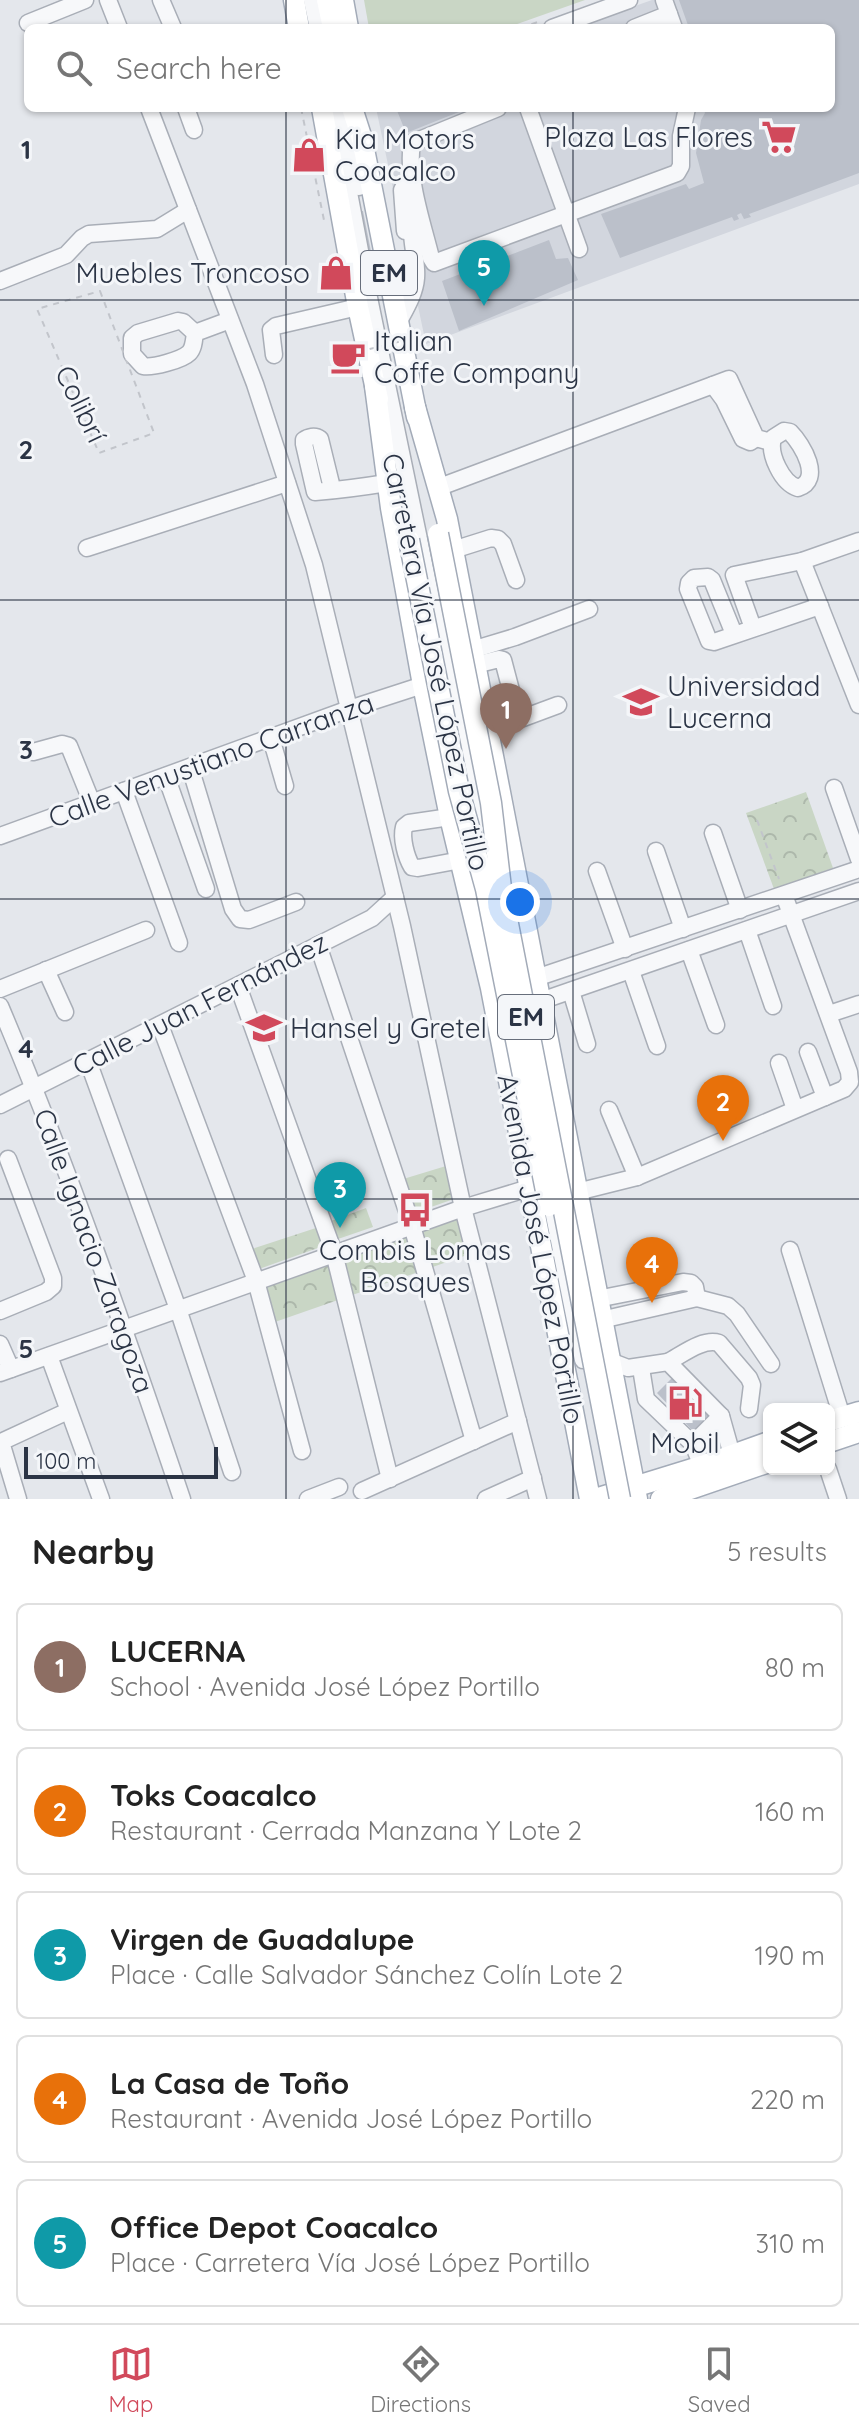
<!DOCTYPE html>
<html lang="en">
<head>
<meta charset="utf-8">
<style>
  body { margin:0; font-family:Quicksand,sans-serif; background:#f2f2f2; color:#222 }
  .controls { position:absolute; right:24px; bottom:24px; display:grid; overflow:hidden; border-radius:12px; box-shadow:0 2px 6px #0004 }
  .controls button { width:72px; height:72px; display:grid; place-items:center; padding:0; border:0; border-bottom:2px solid #e0e0e0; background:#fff; color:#222; font:40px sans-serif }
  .scale { position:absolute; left:24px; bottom:20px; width:194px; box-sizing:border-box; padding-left:8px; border:4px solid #2b3445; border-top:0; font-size:22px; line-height:28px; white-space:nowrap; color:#2b3445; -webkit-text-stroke:6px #f4f6f9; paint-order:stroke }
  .you { position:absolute; left:520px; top:902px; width:28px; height:28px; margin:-20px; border:6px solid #fff; border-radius:50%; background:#1a73e8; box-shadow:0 0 0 12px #1a73e833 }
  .badge { display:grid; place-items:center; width:52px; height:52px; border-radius:50%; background:#d1495b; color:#fff; font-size:26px; font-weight:700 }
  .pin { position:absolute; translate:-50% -66px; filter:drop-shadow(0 2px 4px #0008) }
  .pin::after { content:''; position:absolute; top:42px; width:28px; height:24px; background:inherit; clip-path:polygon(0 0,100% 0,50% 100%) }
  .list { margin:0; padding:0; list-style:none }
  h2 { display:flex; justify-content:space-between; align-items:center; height:104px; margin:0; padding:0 32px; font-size:34px }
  h2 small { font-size:26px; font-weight:400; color:#767676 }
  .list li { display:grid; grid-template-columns:52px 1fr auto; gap:24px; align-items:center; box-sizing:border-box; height:128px; margin:0 16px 16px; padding:0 16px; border:2px solid #e0e0e0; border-radius:12px }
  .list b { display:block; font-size:30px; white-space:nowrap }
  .list p { margin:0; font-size:26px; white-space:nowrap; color:#767676 }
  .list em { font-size:26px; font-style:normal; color:#767676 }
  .icon { flex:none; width:44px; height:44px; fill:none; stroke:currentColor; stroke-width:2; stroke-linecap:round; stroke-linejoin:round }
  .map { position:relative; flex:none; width:859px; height:1499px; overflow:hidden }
  .search { position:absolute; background:#fff; box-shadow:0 2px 6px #0004; left:24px; right:24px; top:24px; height:88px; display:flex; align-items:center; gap:20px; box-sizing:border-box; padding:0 28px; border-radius:12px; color:#767676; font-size:30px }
  .sheet { height:824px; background:#fff }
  nav { display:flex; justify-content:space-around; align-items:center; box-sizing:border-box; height:112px; border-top:2px solid #e0e0e0; background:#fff; font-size:22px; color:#767676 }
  nav a { display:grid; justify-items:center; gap:4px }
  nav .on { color:#d1495b }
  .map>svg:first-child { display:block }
</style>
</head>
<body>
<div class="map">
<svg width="859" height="1499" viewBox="0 0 859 1499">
  <defs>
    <pattern id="forest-crowns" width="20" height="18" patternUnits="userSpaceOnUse" patternTransform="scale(2)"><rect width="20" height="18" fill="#c9d6c5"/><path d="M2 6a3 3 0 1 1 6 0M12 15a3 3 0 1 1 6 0" fill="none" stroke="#adb8ab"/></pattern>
  </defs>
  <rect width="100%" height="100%" fill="#e4e7ec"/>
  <path fill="#d2d6de" d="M652 0H859V184L426 344 376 108H831V28H573Z"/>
  <path fill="#c9d6c5" d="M364 0H585L506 28H369Z"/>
  <g fill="url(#forest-crowns)">
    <path d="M806 792 833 868 774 889 746 813Z"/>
    <path d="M446 1166 454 1199 411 1214 400 1180Z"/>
    <path d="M366 1208 373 1227 338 1239 331 1221Z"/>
    <path d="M457 1217 467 1255 275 1322 265 1285Z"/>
    <path d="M322 1226 329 1244 259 1269 252 1249Z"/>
  </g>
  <g fill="#bbc0ca">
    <path d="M679 0H859V173L749 214 751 217 744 219 741 213 737 215 739 219 734 221 732 217 620 258 601 214 686 184 689 189 704 183 696 153 701 120 705 113 703 108H831V28H689Z"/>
    <path d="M396 108H469L406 133Z"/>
    <path d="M352 210 363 211 379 292 368 293Z"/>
    <path d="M549 240 556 259 568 258 578 280 459 331 442 281Z"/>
    <path d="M676 1374 714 1413 694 1432 657 1393Z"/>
  </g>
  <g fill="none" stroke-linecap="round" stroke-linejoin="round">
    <g stroke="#a9aeb7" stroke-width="19">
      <g id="minor">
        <path d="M108 0 119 28"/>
        <path d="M161 0 173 28"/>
        <path d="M312 0 318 28"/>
        <path d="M664 0 674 28"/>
        <path d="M28 23 85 0"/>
        <path d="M552 28 629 0"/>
        <path d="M634 28 669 14"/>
        <path d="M149 108 255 384 314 565 402 926 463 1208 538 1499"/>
        <path d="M186 108 194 130"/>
        <path d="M333 108 368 293 480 834"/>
        <path d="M498 108 412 143C406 177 423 225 431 258L434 263 677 173 681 166V136L687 108"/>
        <path d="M528 108 579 249"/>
        <path d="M344 111 359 187"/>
        <path d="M405 231 402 190 413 171"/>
        <path d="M0 281 66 255 82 238 89 234 157 229 188 210"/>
        <path d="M399 321C406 308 415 293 416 278 418 255 405 229 417 207"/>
        <path d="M195 333C194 339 194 348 189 353 182 360 152 368 143 366L132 354V338L138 333 178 321 183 322 195 333 230 320"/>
        <path d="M274 355 271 330 276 326 358 307"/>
        <path d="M713 385 724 400 743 439 750 442 756 438"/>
        <path d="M784 431 790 432C803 445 823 480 798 488 782 483 768 454 773 438Z"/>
        <path d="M332 488 320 439C315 435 308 437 304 440V444L315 492C339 490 362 487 387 483"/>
        <path d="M437 488 729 379 756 438 771 442"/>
        <path d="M87 548 287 483"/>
        <path d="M453 550 491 538 498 539 503 544 516 580"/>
        <path d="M802 561 859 705"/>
        <path d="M753 628 734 575 802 561 859 541"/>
        <path d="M734 634 712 580 708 577 694 578 689 583 688 589 709 641 714 642 820 606"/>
        <path d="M472 650 515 637 589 609"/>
        <path d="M475 665 499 659 503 660 518 717 523 718 558 705"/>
        <path d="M271 738 285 786"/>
        <path d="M33 752 62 744 69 746 92 803"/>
        <path d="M190 767 233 909 240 919 249 920 296 902"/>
        <path d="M166 776 206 889"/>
        <path d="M834 788 859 859"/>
        <path d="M124 791 179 943"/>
        <path d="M450 817 409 823 404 827C401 838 406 857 412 867L418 868 461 860"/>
        <path d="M713 833 740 910"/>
        <path d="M0 836 349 709 423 685"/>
        <path d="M656 851 683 929"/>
        <path d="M597 871 625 949"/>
        <path d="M747 930 773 1006"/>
        <path d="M318 945 412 1226 474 1441"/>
        <path d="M689 950 716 1025"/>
        <path d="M46 970 65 1012"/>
        <path d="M631 971 657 1046"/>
        <path d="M527 981 859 869"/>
        <path d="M238 986 334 1253 390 1479"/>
        <path d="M0 989 146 930"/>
        <path d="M571 991 587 1044"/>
        <path d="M532 1004 859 891"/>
        <path d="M0 1006C68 1167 126 1333 182 1499"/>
        <path d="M829 1014 859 1004"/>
        <path d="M160 1025 256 1281 302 1451"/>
        <path d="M808 1052 825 1097"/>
        <path d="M88 1061 178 1309 232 1472"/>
        <path d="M779 1063 795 1109"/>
        <path d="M0 1105 372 918 395 897"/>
        <path d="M609 1110 637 1177"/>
        <path d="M577 1192 637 1177 844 1089 850 1082 849 1072 784 895"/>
        <path d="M550 1195 583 1360"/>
        <path d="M790 1250 842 1417"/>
        <path d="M697 1298 728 1306 737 1314 771 1364"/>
        <path d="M597 1299 683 1282 691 1283 695 1287 697 1298 601 1320"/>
        <path d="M0 1311 46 1292 53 1286V1278L8 1159"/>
        <path d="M0 1344 11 1369"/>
        <path d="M49 1356 101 1499"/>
        <path d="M610 1361 628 1368 668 1362 721 1416 732 1455"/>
        <path d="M668 1362C683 1354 703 1338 719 1343L749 1378 752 1385 749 1409"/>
        <path d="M641 1368 646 1399 693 1444 702 1466"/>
        <path d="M0 1373 463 1208 529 1188"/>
        <path d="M693 1444 721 1416"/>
        <path d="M828 1469 838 1499"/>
        <path d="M362 1491 518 1421"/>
        <path d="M18 1499 1 1442 68 1411"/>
        <path d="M308 1499 339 1487"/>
        <path d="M486 1499 533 1478"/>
      </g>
    </g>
    <g stroke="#a3abb8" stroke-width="23">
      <g id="major">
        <path d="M294 0 299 28"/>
        <path d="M327 0 333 28"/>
        <path d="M343 0 348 28"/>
        <path d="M322 108 358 307 378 399"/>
        <path d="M352 108 362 139 417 417"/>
        <path d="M375 386 391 508 423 685 450 817 491 988 590 1499"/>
        <path d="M415 407 447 519 637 1499"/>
        <path d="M829 1421 859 1412"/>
        <path d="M829 1442 859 1432"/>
        <path d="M595 1499 702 1466 769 1442"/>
        <path d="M661 1499 769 1462"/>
      </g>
    </g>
    <g stroke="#c2c5cb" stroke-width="2" stroke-dasharray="6 6" stroke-linecap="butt">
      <path d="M520 28 538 22"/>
      <path d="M301 108 325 225"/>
      <path d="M100 291 154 433 99 453 37 309Z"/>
      <path d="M757 820 779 879"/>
    </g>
    <use href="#minor" stroke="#f7f8fa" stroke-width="16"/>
    <use href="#major" stroke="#fff" stroke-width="20"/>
    <g stroke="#a3abb8" stroke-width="23" stroke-linecap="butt">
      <g id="major-bridge">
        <path d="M438 534 491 803 501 888 620 1499"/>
        <path d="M409 540 459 791 486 889 549 1206"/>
      </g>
    </g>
    <path stroke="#c2c5cb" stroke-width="2" stroke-dasharray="6 6" stroke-linecap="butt" d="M358 352 418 337"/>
    <use href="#major-bridge" stroke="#fff" stroke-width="20"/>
  </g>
  <path fill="none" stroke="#2b3445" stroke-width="2" stroke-opacity="0.55" d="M286 0V28M573 0V28M286 108V1499M573 108V1499M0 300H859M0 600H859M0 899H859M0 1199H859"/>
  <defs>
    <g id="supermarket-bare" transform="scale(2.76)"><path d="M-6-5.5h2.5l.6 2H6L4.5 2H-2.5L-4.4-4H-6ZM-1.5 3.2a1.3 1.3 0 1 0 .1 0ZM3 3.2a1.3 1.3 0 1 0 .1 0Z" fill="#d1495b" stroke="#f4f6f9" stroke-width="2.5" paint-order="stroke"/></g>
    <g id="shop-bare" transform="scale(2.76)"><path d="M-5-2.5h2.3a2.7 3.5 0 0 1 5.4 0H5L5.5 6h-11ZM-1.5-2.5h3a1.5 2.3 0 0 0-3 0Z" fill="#d1495b" stroke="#f4f6f9" stroke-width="2.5" paint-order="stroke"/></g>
    <g id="cafe-bare" transform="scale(2.76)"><path d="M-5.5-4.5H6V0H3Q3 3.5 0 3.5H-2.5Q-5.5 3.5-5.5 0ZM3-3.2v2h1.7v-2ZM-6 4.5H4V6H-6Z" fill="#d1495b" stroke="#f4f6f9" stroke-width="2.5" paint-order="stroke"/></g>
    <g id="school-bare" transform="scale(2.76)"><path d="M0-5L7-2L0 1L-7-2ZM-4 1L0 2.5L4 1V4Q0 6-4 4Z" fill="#d1495b" stroke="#f4f6f9" stroke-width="2.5" paint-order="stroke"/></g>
    <g id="bus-bare" transform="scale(2.76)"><path d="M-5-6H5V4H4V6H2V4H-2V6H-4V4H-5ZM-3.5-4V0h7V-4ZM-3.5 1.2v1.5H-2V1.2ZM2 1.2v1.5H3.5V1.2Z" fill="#d1495b" stroke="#f4f6f9" stroke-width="2.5" paint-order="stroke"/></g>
    <g id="fuel-bare" transform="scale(2.76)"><path d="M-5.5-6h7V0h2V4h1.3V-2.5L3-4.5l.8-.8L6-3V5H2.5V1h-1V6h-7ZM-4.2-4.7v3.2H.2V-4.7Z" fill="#d1495b" stroke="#f4f6f9" stroke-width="2.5" paint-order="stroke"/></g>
  </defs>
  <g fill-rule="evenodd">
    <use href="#supermarket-bare" x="779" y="137"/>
    <use href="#shop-bare" x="309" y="155"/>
    <use href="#shop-bare" x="336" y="273"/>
    <use href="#cafe-bare" x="348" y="357"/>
    <use href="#school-bare" x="641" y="702"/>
    <use href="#school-bare" x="264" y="1028"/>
    <use href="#bus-bare" x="415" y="1210"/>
    <use href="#fuel-bare" x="685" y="1403"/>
  </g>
  <g text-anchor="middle" stroke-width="6" stroke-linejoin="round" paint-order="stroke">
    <g fill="#f4f6f9" stroke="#676e7b" stroke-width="2">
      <rect x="361" y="251" width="56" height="44" rx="6"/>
      <rect x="498" y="995" width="56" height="44" rx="6"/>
    </g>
    <g font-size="26" font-weight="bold" fill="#2b3445">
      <text x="389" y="282">EM</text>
      <text x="526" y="1026">EM</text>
    </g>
    <g font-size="28" fill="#2b3445" stroke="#f4f6f9" text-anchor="start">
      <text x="753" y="147" text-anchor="end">Plaza Las Flores</text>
      <text x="335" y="149">Kia Motors<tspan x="335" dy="32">Coacalco</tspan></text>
      <text x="310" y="283" text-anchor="end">Muebles Troncoso</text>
      <text x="374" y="351">Italian<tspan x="374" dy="32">Coffe Company</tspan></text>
      <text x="667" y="696">Universidad<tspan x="667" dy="32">Lucerna</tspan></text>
      <text x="290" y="1038">Hansel y Gretel</text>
      <text x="415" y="1260" text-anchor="middle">Combis Lomas<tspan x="415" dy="32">Bosques</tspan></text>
      <text x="685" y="1453" text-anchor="middle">Mobil</text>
    </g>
    <g font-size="28" fill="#2b3445" stroke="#f4f6f9">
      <text transform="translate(81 404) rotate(64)" y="10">Colibrí</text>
      <text transform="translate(436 662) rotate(78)" y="10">Carretera Vía José López Portillo</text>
      <text transform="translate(211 760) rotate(-20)" y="10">Calle Venustiano Carranza</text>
      <text transform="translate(200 1004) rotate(-27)" y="10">Calle Juan Fernández</text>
      <text transform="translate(541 1249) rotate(79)" y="10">Avenida José López Portillo</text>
      <text transform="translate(94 1251) rotate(70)" y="10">Calle Ignacio Zaragoza</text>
    </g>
  </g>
  <g font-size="26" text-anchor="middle" font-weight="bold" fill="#2b3445" stroke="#f4f6f9" stroke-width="6" stroke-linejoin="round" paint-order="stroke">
    <text x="26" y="159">1</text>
    <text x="26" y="459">2</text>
    <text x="26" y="759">3</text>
    <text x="26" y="1058">4</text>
    <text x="26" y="1358">5</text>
  </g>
</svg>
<div class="controls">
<button><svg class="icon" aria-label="layers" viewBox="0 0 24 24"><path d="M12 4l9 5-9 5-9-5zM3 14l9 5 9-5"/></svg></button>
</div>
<div class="scale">100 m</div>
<div class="you"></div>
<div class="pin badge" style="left:506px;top:749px;background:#8d6e63">1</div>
<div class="pin badge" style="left:723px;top:1141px;background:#e8710a">2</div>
<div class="pin badge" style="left:340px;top:1228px;background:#0f9aa8">3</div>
<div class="pin badge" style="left:652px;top:1303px;background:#e8710a">4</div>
<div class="pin badge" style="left:484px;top:306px;background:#0f9aa8">5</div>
<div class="search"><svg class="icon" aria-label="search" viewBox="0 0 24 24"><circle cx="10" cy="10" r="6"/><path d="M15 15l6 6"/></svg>Search here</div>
</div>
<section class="sheet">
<h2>Nearby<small>5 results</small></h2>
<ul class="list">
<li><span class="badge" style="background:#8d6e63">1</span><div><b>LUCERNA</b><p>School · Avenida José López Portillo</p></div><em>80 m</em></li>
<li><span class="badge" style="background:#e8710a">2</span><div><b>Toks Coacalco</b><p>Restaurant · Cerrada Manzana Y Lote 2</p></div><em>160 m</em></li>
<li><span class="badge" style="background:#0f9aa8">3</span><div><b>Virgen de Guadalupe</b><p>Place · Calle Salvador Sánchez Colín Lote 2</p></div><em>190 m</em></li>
<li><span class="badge" style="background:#e8710a">4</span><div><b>La Casa de Toño</b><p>Restaurant · Avenida José López Portillo</p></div><em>220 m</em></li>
<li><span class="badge" style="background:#0f9aa8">5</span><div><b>Office Depot Coacalco</b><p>Place · Carretera Vía José López Portillo</p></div><em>310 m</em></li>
</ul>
</section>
<nav>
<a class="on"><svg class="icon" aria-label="map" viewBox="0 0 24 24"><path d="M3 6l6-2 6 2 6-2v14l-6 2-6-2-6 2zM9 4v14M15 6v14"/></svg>Map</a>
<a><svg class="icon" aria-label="directions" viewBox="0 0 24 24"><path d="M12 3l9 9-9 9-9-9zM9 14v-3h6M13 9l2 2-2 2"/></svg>Directions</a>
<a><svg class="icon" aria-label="saved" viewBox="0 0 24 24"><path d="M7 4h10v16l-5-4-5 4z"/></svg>Saved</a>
</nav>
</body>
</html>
